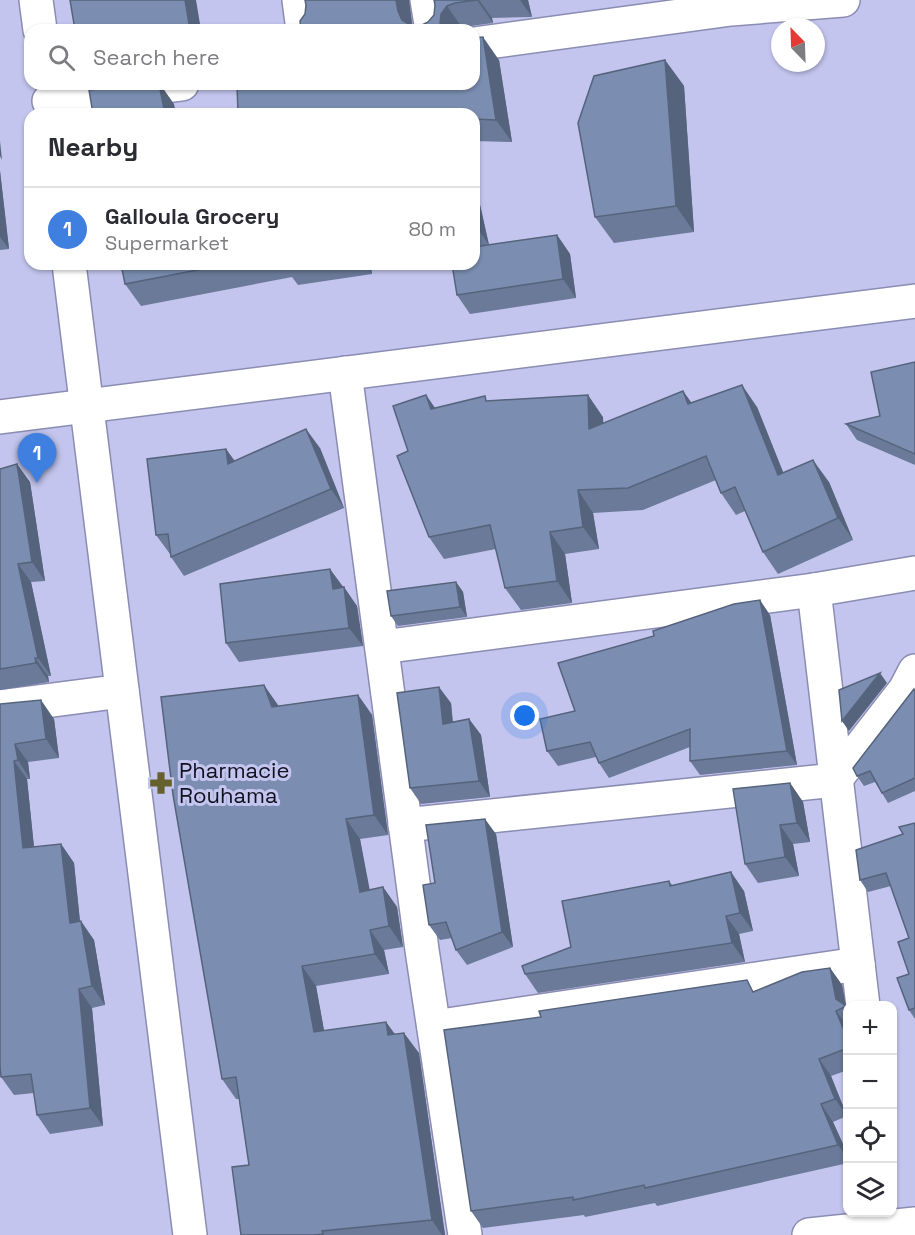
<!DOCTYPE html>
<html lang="en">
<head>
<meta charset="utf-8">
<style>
  body { margin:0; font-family:"Space Grotesk",sans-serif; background:#f2f2f3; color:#2b2b33 }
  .controls { position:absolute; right:18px; bottom:18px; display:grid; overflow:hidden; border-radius:12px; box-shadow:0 2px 4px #0004 }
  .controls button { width:54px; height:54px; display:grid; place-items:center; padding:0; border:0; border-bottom:2px solid #e1e1e2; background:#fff; color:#2b2b33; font:30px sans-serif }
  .compass { position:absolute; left:771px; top:18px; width:54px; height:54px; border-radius:50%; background:#fff; box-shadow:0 2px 4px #0004; rotate:337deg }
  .you { position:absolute; left:525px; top:716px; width:21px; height:21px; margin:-15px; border:4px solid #fff; border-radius:50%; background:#1a73e8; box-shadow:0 0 0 9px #1a73e833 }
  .badge { display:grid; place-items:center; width:39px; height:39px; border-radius:50%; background:#66602d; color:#fff; font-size:20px; font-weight:700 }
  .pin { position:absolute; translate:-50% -50px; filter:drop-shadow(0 2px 3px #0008) }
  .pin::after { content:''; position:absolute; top:32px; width:21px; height:18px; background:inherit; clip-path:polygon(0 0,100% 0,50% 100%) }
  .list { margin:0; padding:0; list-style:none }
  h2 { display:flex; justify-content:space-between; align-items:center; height:78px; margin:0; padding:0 24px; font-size:26px }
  h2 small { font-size:20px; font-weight:400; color:#7c7c81 }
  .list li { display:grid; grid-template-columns:39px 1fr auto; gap:18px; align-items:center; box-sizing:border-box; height:84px; padding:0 24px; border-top:2px solid #e1e1e2 }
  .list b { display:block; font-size:22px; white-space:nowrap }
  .list p { margin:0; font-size:20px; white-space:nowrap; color:#7c7c81 }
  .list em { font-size:20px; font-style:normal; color:#7c7c81 }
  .icon { flex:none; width:33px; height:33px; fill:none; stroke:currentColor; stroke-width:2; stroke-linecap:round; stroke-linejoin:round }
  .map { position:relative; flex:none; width:915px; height:1235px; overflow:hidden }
  .search { position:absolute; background:#fff; box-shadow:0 2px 4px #0004; left:24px; top:24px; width:456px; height:66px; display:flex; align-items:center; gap:15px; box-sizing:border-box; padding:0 21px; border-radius:18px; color:#7c7c81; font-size:22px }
  .panel { position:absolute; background:#fff; box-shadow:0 2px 4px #0004; left:24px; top:108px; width:456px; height:162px; border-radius:18px }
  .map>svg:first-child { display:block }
</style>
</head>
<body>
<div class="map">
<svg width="915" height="1235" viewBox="0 0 915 1235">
  <rect width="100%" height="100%" fill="#c3c5ee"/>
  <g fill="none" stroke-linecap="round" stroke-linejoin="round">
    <g stroke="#8a8cb2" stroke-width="36">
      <g id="minor">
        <path d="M36 0 40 30"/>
        <path d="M299 0 303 30"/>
        <path d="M427 0 432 30"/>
        <path d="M474 44 731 9 843 0"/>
        <path d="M49 101 182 84"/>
        <path d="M69 264 190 1235"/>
        <path d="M345 373 422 950 465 1235"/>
        <path d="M0 417 915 301"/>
        <path d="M814 590 863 1006"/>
        <path d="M382 647 814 590 915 573"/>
        <path d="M0 707 122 691"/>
        <path d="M405 825 835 780 905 690 915 671"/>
        <path d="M434 1027 858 964"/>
        <path d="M809 1235 915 1224"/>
      </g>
    </g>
    <use href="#minor" stroke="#fff" stroke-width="33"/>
  </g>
  <g fill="#6a7a98">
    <path d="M305 0H409L412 25 420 26 428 22 434 15 435 5 434 0H528L532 17 492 18 493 23 471 26 462 30H301L300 21 305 14 306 5Z"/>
    <path d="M499 60 512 142 474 141V114Z"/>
    <path d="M665 60 684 86 694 232 614 243 595 217Z"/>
    <path d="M0 171 9 249 0 250Z"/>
    <path d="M474 178 489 245H474Z"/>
    <path d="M557 235 570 254 576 298 470 314 457 295Z"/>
    <path d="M121 264H370L372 274 298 285 292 277 141 306 125 284Z"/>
    <path d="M915 362V465L857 440 846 424 880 416Z"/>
    <path d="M683 391 691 403 757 407 783 472 829 482 853 540 778 574 763 552 745 511 736 515 721 493 716 480 643 510 593 513 599 549 565 554 572 603 521 610 505 588 496 549 444 559 429 537 408 451 426 395 435 408 489 401 603 417V423Z"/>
    <path d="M320 448 344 508 184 576 171 557 170 554 156 535 226 449 235 461Z"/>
    <path d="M0 469 30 482 45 581 31 582 51 676H48L49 682 0 690Z"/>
    <path d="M456 582 463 592 467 617 398 626 391 616Z"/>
    <path d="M343 587 357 606 363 646 239 662 226 643Z"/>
    <path d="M770 615 797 765 700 775 690 761V747L609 778 599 763 596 757 558 766 547 751 575 711 654 636Z"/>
    <path d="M915 691V791L888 803 882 793 875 782 864 786 857 776Z"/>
    <path d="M358 695 372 715 388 835 360 839 369 890 383 887 397 907 403 947 384 950 389 974 316 986 324 1031 386 1022 395 1034 419 1053 445 1235H241L249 1165 239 1099H236L222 1079 278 706Z"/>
    <path d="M451 703 453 722 469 719 481 735 490 797 421 804 410 788Z"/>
    <path d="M0 704 54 719 59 758 28 762 30 779H27L34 847 61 844 74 863 80 921 94 940 105 1005 92 1008 103 1126 50 1134 37 1115 34 1093 14 1095 1 1077Z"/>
    <path d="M790 783 803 802 810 842 793 844 799 876 758 883 745 864Z"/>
    <path d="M915 823V1019L909 1010V938L891 886 868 892 860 880 903 834Z"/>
    <path d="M496 834 513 947 467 965 456 950 452 938 440 940 429 925 435 883Z"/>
    <path d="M669 881 673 886 744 891 753 931 739 934 745 962 538 993 525 974 571 947Z"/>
    <path d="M830 968 842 985 846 1006 848 1008V1070L831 1076 847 1116 833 1122 848 1155V1163L657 1206 655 1203 585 1217 584 1215 483 1228 471 1211 541 1017 755 991Z"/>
  </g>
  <g fill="#56637c">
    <path d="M185 0H196L201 30H190Z"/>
    <path d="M396 0H409L413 30 402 20 398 11Z"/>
    <path d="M477 0H479L492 18 493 23Z"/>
    <path d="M520 0H528L532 17Z"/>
    <path d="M447 6 463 29 462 30H442L440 24 441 14Z"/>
    <path d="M483 37 499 60 512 142 496 120Z"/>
    <path d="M665 60 684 86 694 232 676 206Z"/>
    <path d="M159 84H160L174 104 176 114H165Z"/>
    <path d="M0 141 2 160 0 156Z"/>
    <path d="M0 171 9 249 0 237Z"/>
    <path d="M474 178 489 245 474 223Z"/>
    <path d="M557 235 570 254 576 298 563 279Z"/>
    <path d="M365 264H370L372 274Z"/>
    <path d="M742 385 757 407 793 497 778 475Z"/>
    <path d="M683 391 699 413 688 404Z"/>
    <path d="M426 395 441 417 431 409Z"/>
    <path d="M588 395 603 417 605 451 589 429Z"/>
    <path d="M306 429 320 448 344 508 331 489Z"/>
    <path d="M226 449 239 468 228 464Z"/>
    <path d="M813 460 829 482 853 540 838 518Z"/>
    <path d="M17 464 30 482 45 581 32 562Z"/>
    <path d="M578 490 593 513 599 549 583 527Z"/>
    <path d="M550 532 565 554 572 603 557 581Z"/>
    <path d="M18 564 31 582 51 676 38 658Z"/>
    <path d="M330 569 344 588 333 589Z"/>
    <path d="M456 582 463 592 467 617 460 607Z"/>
    <path d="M344 587 357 606 363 646 349 628Z"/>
    <path d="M760 600 770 615 797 765 787 751Z"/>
    <path d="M35 658 48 676 49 682 36 663Z"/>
    <path d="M880 673 887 683 849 731 842 721Z"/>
    <path d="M264 685 278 705 286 727 272 707Z"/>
    <path d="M439 687 451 703 454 740 443 724Z"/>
    <path d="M358 695 372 715 388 835 374 815Z"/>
    <path d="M41 700 54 719 59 758 46 739Z"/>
    <path d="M469 719 481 735 490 797 479 781Z"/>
    <path d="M15 744 28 762 30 779 18 760Z"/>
    <path d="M14 761 27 779 36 867 23 848Z"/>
    <path d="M790 783 803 802 810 842 797 823Z"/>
    <path d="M346 819 360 839 374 912 360 892Z"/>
    <path d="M485 819 496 834 513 947 502 932Z"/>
    <path d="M780 825 793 844 799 876 785 857Z"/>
    <path d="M61 844 74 863 82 942 70 923Z"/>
    <path d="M731 872 744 891 753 931 740 913Z"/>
    <path d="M383 887 397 907 403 947 389 926Z"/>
    <path d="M726 916 739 934 745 962 732 943Z"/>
    <path d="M81 921 94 940 105 1005 92 986Z"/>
    <path d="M370 930 384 950 389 974 375 954Z"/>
    <path d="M302 966 316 986 328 1052 314 1032Z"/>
    <path d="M830 968 842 985 846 1007 836 999Z"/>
    <path d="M79 989 92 1008 103 1126 90 1108Z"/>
    <path d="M836 1011 848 1027V1040Z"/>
    <path d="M386 1022 400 1042 388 1035Z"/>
    <path d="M404 1033 419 1053 445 1235H442L432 1220Z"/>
    <path d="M819 1059 831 1076 847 1116 835 1099Z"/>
    <path d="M821 1104 833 1122 848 1155V1158L838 1145Z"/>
  </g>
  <g fill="#7b8eb1" stroke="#56637c" stroke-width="1.5">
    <path d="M70 0H185L190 30H75Z"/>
    <path d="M305 0H396L398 11 402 20 410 25 420 26 428 22 434 15 435 5 434 0H477L455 3 447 6 441 14 440 24 442 30H301L300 21 305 14 306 5Z"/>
    <path d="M483 37 496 120 474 119V114H238L237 85 240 84H474V38Z"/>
    <path d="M665 60 676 206 595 217 578 123 594 76Z"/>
    <path d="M139 84H159L165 114H93L89 90Z"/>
    <path d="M557 235 563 279 457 295 452 264H474V247Z"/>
    <path d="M121 264H228L125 284Z"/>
    <path d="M915 362V454L846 424 880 416 871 372Z"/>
    <path d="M742 385 778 475 813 460 838 518 763 552 735 487 721 493 706 456 628 488 578 490 583 527 550 532 557 581 505 588 490 525 429 537 397 456 408 451 393 406 426 395 431 409 485 396 486 401 588 395 589 429 683 391 688 404Z"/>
    <path d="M306 429 331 489 171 557 168 534 156 535 147 459 226 449 228 464Z"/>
    <path d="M17 464 32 562 18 564 38 658H35L36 663 0 669V469Z"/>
    <path d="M330 569 333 589 344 587 349 628 226 643 220 584Z"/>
    <path d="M456 582 460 607 391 616 387 591Z"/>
    <path d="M760 600 787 751 690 761V729L599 763 590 742 547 751 540 719 575 711 558 663 654 636 653 631 734 604Z"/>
    <path d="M880 673 842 721 839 690Z"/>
    <path d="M264 685 272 707 358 695 374 815 346 819 360 892 383 887 389 926 370 930 375 954 302 966 314 1032 386 1022 388 1035 404 1033 432 1220 322 1231 323 1234 313 1235H241L232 1167 249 1165 236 1077 222 1079 173 795 161 697Z"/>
    <path d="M439 687 443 724 469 719 479 781 410 788 397 693Z"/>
    <path d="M914 689 915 691V778L882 793 870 771 857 776 853 768Z"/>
    <path d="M41 700 46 739 15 744 18 760 14 761 23 848 61 844 70 923 81 921 92 986 79 989 90 1108 37 1115 31 1074 1 1077 0 1066V704Z"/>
    <path d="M790 783 797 823 780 825 785 857 745 864 733 789Z"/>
    <path d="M485 819 502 932 456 950 446 922 429 925 423 885 435 883 426 825Z"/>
    <path d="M915 823V1008L909 1010 897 978 909 974 898 942 909 938 886 873 860 880 856 850 903 834 899 827Z"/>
    <path d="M731 872 740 913 726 916 732 943 525 974 522 966 571 947 562 901 669 881 670 886Z"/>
    <path d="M830 968 836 999 846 1006 836 1011 848 1040V1048L819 1059 835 1099 821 1104 838 1145 645 1188 644 1185 573 1200V1197L471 1211 444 1030 541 1017 539 1011 747 980 753 992 802 972Z"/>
  </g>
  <defs>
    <g id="pharmacy-bare" transform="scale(1.8)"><path d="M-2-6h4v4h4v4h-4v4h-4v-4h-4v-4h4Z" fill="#66602d" stroke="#c3c5ee" stroke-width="2.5" paint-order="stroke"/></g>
  </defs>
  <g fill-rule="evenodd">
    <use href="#pharmacy-bare" x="161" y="783"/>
  </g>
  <g text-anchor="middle" stroke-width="6" stroke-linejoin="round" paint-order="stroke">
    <g font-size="22" fill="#10111f" stroke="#c3c5ee" text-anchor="start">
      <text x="179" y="778">Pharmacie<tspan x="179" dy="25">Rouhama</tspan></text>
    </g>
  </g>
</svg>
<div class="controls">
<button>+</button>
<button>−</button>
<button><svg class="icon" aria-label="locate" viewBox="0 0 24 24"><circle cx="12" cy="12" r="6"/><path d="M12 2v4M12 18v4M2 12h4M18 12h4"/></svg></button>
<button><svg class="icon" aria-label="layers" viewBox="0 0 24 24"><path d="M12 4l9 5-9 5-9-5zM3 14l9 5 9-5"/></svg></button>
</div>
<svg class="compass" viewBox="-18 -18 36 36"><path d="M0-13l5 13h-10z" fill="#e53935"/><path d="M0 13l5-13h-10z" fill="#7c7c81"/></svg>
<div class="you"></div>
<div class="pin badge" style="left:37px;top:483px;background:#3f7fe0">1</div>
<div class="search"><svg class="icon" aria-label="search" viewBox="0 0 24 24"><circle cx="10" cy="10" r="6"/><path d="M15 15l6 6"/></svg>Search here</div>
<section class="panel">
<h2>Nearby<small></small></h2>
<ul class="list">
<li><span class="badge" style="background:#3f7fe0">1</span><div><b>Galloula Grocery</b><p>Supermarket</p></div><em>80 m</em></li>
</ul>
</section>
</div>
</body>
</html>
